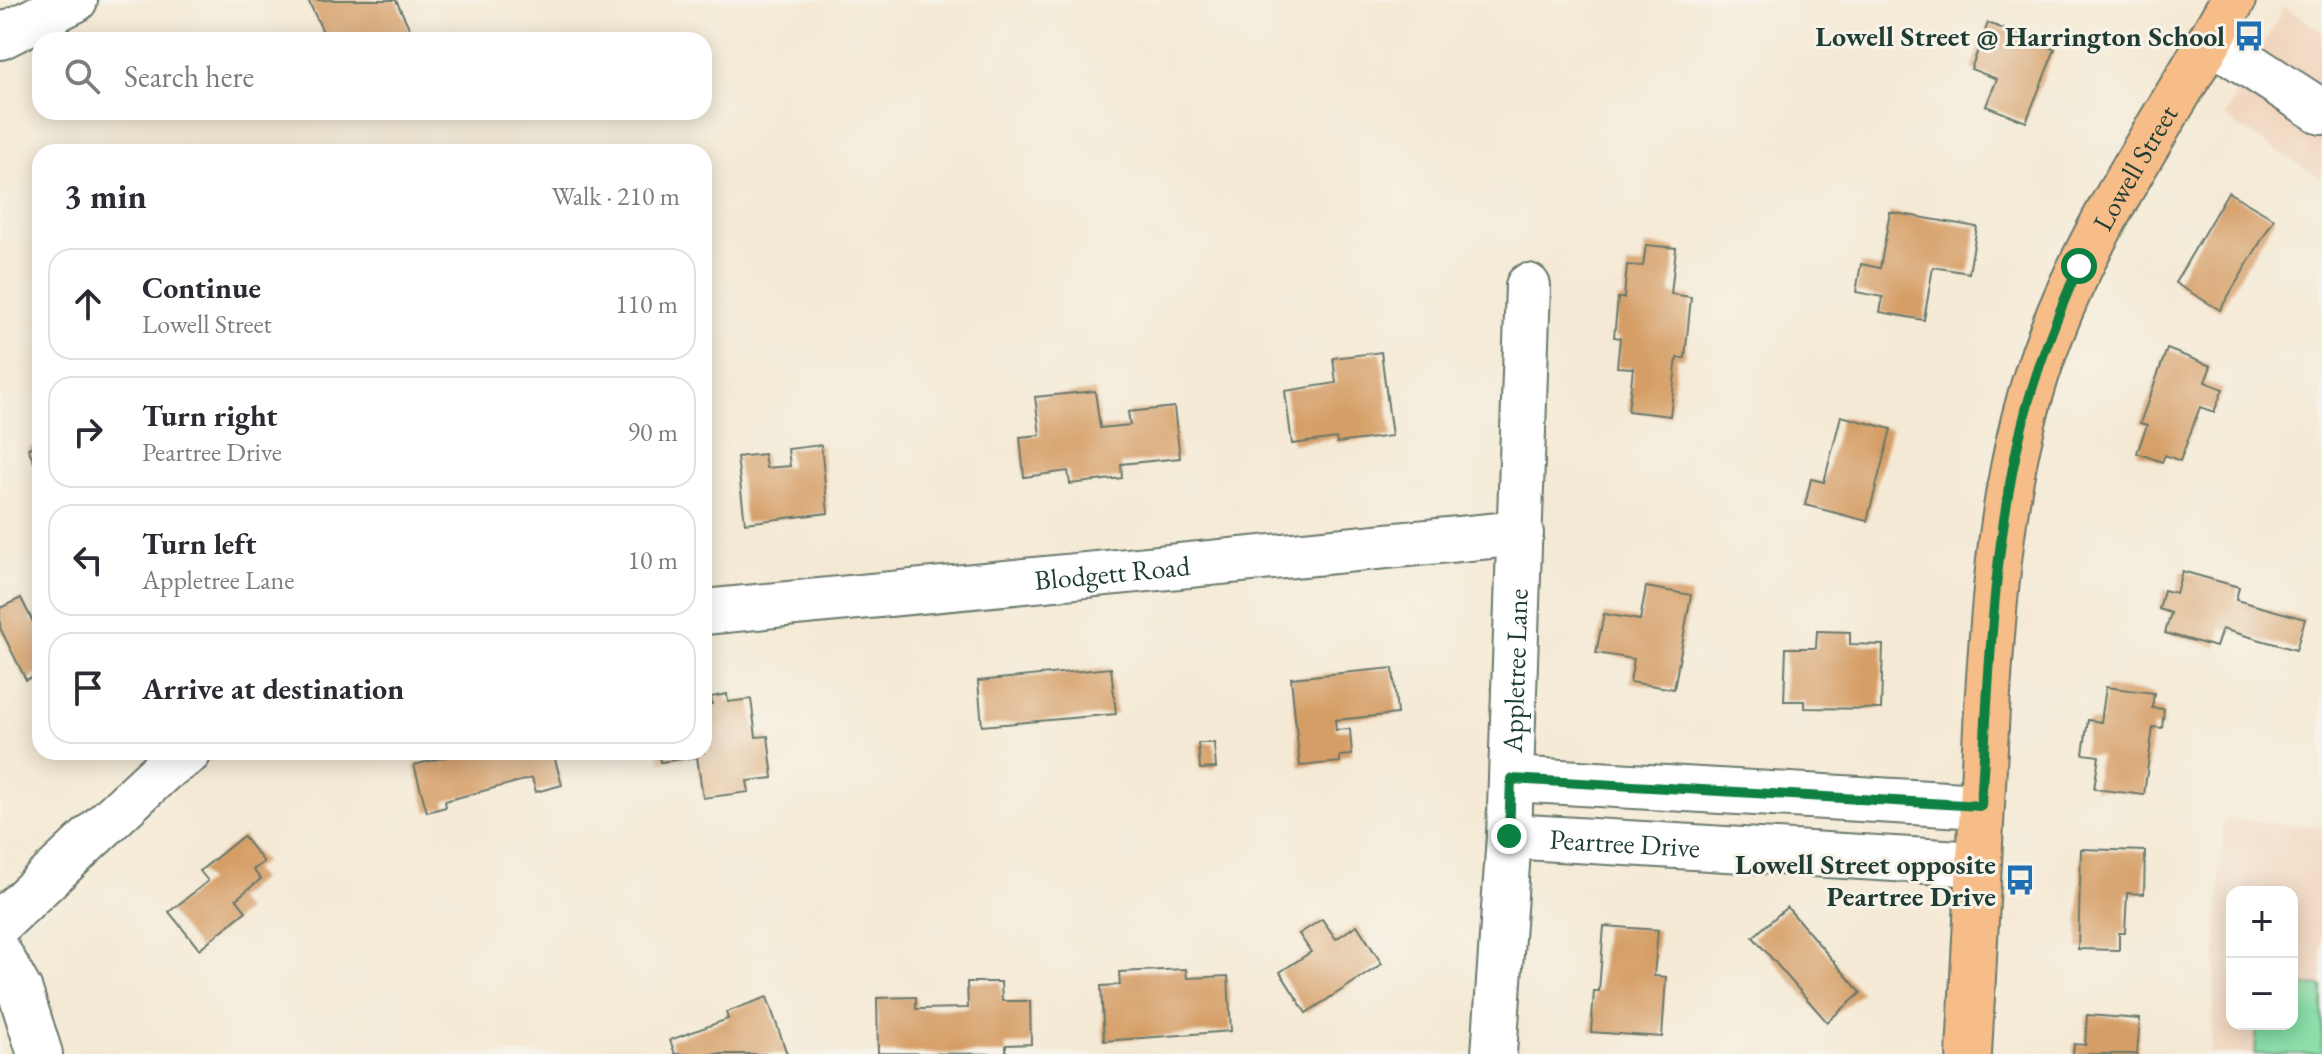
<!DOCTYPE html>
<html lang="en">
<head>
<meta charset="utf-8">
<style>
  body { margin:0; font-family:"EB Garamond",serif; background:#f7f7f7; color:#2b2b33 }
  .controls { position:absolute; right:24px; bottom:24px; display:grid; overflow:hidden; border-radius:16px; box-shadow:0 4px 20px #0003 }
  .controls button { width:72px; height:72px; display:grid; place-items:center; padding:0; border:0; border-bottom:2px solid #e1e1e2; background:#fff; color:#2b2b33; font:40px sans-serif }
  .stop { position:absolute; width:24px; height:24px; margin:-18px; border:6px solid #0b8043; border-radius:50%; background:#fff }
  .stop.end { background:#0b8043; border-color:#fff; box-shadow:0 2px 8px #0008 }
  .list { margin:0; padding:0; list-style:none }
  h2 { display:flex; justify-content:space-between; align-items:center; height:104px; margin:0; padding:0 32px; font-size:34px }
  h2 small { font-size:26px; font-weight:400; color:#7c7c81 }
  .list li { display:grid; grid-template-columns:52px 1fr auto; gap:24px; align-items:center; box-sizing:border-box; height:112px; margin:0 16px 16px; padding:0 16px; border:2px solid #e1e1e2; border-radius:24px }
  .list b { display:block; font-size:30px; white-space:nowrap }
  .list p { margin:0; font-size:26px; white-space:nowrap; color:#7c7c81 }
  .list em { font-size:26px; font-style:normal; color:#7c7c81 }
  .icon { flex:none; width:44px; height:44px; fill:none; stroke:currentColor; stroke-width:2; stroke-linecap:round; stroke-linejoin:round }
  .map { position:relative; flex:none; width:2322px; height:1054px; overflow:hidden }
  .search { position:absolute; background:#fff; box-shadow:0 4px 20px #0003; left:32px; top:32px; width:680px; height:88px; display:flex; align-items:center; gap:20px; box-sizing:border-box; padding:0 28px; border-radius:24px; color:#7c7c81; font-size:30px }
  .panel { position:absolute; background:#fff; box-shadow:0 4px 20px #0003; left:32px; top:144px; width:680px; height:616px; border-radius:24px }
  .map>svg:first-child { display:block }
</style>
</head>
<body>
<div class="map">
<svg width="2322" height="1054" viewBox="0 0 2322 1054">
  <rect width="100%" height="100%" fill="#f7f3e8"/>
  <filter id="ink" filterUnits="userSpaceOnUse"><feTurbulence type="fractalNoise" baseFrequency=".0125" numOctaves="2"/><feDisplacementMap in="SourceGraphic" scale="16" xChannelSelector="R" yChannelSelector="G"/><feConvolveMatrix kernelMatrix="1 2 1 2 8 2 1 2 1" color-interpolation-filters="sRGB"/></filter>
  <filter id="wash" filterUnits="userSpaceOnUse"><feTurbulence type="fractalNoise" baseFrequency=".006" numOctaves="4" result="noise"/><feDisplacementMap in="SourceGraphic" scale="32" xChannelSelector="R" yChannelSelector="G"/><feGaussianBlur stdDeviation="1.8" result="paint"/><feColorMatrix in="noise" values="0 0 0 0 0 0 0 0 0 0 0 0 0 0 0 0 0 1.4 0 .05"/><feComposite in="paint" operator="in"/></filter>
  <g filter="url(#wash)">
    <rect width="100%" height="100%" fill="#f4e9d4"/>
    <g fill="#f1d5bd" fill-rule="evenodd">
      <path d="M2284 7 2322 31V179L2224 117Z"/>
      <path d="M2223 819 2322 827V1054H2211ZM2232 892H2292V1024H2232Z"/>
    </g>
    <path fill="#80dba2" stroke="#508c6b" stroke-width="2" d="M2292 985 2322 986V1054H2255L2257 1024H2292Z"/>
    <g id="blocks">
      <g fill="#d59e66">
        <path d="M308 0H396L415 40H319L318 37 324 34Z"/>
        <path d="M1988 23 2055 49 2026 122 1986 106 1997 79 1971 69Z"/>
        <path d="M2228 192 2274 219 2220 310 2175 283Z"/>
        <path d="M1890 212 1977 227 1969 273 1933 267 1924 320 1880 312 1883 297 1856 292 1861 264 1880 268Z"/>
        <path d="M1646 245 1676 248 1671 294 1691 297 1685 358H1677L1670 416 1628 411 1633 368 1617 367 1620 338 1614 337 1618 298H1624L1627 265 1643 266Z"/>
        <path d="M2167 349 2211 366 2205 382 2223 389 2214 412 2200 407 2180 461 2165 455 2162 462 2137 453 2147 425 2140 423Z"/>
        <path d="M1381 352 1392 436 1337 443 1336 438 1292 444 1285 391 1336 383 1333 358Z"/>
        <path d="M1095 391 1100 428 1130 425 1128 412 1174 407 1180 458 1121 464 1122 478 1070 484 1068 471 1024 477 1020 437 1040 435 1035 397Z"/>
        <path d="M1841 416 1891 429 1867 521 1805 505 1811 479 1824 482Z"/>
        <path d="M40 443V476L28 448Z"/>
        <path d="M821 445 828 513 745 523 737 457 764 454 766 468 790 466 788 449Z"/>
        <path d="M2182 571 2239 587 2236 600 2305 619 2296 650 2222 629 2216 647 2165 633 2171 613 2159 609 2164 590 2176 593Z"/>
        <path d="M1646 587 1691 595 1674 689 1630 682 1634 659 1596 653 1604 614 1640 620Z"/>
        <path d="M21 598 33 622 40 618V673L26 680 0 628V608Z"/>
        <path d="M1817 631 1850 632V644L1883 645 1881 709 1804 708V701H1784L1786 648H1816Z"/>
        <path d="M1111 668 1116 714 982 726 978 681Z"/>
        <path d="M1393 668 1397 714 1335 720 1336 730 1350 729 1352 755 1340 756V762L1300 766 1291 678Z"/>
        <path d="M2106 687 2154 693 2152 708 2164 709 2162 728 2153 727 2144 795 2094 789 2099 756 2083 754 2088 720 2101 722Z"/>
        <path d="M727 694 728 702 751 699 756 737 768 736 773 778 747 781 749 792 703 798 697 757 660 762 659 752H704V705L712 704 711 697Z"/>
        <path d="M1198 743H1214L1216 768 1200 769Z"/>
        <path d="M465 752H553L562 785 536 792 532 778 445 801 446 807 427 812 414 765Z"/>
        <path d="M243 836 264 862 253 870 261 879 236 899 246 911 199 949 169 912 208 881 200 871Z"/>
        <path d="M2081 849 2145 851 2144 894 2127 893 2125 933H2119V950L2078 949Z"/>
        <path d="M1787 907 1861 993 1827 1022 1753 937Z"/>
        <path d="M1322 919 1336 939 1357 925 1382 964 1306 1013 1280 972 1311 952 1299 934Z"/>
        <path d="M1604 926 1658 930 1654 976 1666 977 1662 1037 1591 1032 1594 991H1599Z"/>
        <path d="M1186 969 1187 978 1228 976 1231 1031 1104 1041 1101 986 1120 985 1119 972Z"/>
        <path d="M967 982H1001L1002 1001H1030L1031 1044 1006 1045V1054L878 1053 877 998 916 997V1009L968 1008Z"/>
        <path d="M767 997 787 1054H675L670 1040 728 1019 726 1012Z"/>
        <path d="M2087 1015 2140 1019 2137 1054H2073L2074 1044 2085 1045Z"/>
      </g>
    </g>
  </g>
  <g filter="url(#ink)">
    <use href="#blocks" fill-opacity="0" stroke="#6a796c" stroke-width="2"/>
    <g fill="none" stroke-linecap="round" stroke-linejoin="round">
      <g stroke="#6a796c" stroke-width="48">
        <g id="minor">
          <path d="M0 37 75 0"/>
          <path d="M2211 40 2322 112"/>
          <path id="s1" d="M704 612 1521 533"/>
          <path d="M1511 779 1981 806"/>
          <path id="s2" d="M1509 836 1978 864"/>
          <path d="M0 923 164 769 189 752"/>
          <path d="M0 955 20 991 40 1054"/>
          <path id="s3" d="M1494 1054 1509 836 1528 286"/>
        </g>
      </g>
      <g stroke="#6a796c" stroke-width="48">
        <g id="major">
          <path id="s4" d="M1969 1054C1974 939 1980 824 1987 709 1995 582 2004 454 2051 334 2097 214 2171 112 2233 0"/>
        </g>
      </g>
      <use href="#minor" stroke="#fff" stroke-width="44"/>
      <use href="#major" stroke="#f7bd88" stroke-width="44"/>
    </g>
  </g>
  <g fill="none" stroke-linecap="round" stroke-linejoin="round" filter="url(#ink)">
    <path stroke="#0b8043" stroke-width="10" d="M1509 836 1511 779 1981 806C1989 679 1992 550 2022 426 2035 371 2056 318 2079 266"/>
  </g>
  <defs>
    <g id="bus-bare" transform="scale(2.4)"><path d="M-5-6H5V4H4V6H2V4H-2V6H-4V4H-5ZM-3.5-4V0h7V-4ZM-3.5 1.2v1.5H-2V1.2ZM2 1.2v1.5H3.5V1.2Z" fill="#1f6fb2" stroke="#f7f3e8" stroke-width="2.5" paint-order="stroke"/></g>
  </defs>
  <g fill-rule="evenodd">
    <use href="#bus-bare" x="2249" y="36"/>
    <use href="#bus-bare" x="2020" y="880"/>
  </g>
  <g text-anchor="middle" stroke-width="6" stroke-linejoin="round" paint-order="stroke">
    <g font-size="28" font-weight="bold" fill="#1f3d34" stroke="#f7f3e8" text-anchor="end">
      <text x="2225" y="46">Lowell Street @ Harrington School</text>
      <text x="1996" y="874">Lowell Street opposite<tspan x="1996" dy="32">Peartree Drive</tspan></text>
    </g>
    <g font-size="28" fill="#1f3d34" stroke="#f7f3e8">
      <text dy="10" stroke="none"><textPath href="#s4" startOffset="914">Lowell Street</textPath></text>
      <text dy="10" stroke="none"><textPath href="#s1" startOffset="410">Blodgett Road</textPath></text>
      <text dy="10" stroke="none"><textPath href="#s3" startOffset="384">Appletree Lane</textPath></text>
      <text dy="10" stroke="none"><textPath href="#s2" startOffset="116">Peartree Drive</textPath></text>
    </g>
  </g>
</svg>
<div class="controls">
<button>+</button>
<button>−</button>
</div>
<div class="stop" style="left:2079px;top:266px"></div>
<div class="stop end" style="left:1509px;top:836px"></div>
<div class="search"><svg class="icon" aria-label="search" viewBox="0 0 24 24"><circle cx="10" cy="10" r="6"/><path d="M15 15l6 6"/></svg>Search here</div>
<section class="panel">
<h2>3 min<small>Walk · 210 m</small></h2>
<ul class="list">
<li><svg class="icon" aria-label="ahead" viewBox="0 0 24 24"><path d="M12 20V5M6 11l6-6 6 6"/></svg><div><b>Continue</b><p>Lowell Street</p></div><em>110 m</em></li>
<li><svg class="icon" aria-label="right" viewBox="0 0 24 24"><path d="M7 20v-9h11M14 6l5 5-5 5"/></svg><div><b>Turn right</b><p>Peartree Drive</p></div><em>90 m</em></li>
<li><svg class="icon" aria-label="left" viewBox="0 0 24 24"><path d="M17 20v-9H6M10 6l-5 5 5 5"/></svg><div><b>Turn left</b><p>Appletree Lane</p></div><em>10 m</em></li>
<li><svg class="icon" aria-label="arrive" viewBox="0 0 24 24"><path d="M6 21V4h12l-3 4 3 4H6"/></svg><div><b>Arrive at destination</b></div></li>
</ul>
</section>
</div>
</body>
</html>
